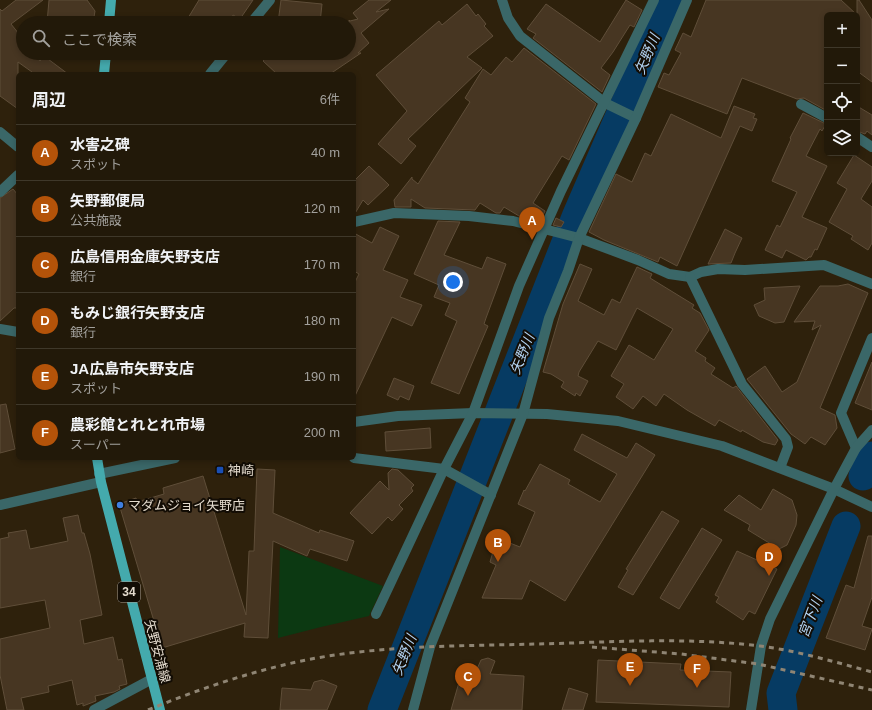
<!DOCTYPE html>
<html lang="ja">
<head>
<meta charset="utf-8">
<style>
  body { margin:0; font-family:Arial,"Noto Sans JP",sans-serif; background:#2a2212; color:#f1f3f6 }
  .controls { position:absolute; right:12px; top:12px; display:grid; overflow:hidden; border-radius:6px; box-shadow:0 2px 6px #0003 }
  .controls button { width:36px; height:36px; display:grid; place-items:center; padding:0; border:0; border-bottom:1px solid #3f382a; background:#221909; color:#f1f3f6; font:20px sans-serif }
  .you { position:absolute; left:453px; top:282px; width:14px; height:14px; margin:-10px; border:3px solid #fff; border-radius:50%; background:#1a73e8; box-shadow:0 0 0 6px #1a73e833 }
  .badge { display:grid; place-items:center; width:26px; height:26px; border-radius:50%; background:#b45309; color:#fff; font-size:13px; font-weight:700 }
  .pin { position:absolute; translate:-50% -33px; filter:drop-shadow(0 1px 2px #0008) }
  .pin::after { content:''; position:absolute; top:21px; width:14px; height:12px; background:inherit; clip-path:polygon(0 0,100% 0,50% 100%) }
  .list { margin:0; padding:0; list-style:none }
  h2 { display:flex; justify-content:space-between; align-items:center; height:52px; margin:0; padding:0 16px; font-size:17px }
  h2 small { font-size:13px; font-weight:400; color:#a2a09c }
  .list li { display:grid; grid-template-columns:26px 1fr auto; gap:12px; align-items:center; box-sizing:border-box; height:56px; padding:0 16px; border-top:1px solid #3f382a }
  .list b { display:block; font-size:15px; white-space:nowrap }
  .list p { margin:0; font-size:13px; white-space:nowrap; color:#a2a09c }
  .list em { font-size:13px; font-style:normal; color:#a2a09c }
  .icon { flex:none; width:22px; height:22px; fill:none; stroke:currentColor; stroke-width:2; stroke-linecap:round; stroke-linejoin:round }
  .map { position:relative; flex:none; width:872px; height:710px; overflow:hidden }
  .search { position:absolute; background:#221909; box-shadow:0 2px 6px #0003; left:16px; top:16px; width:340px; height:44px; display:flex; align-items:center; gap:10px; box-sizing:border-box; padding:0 14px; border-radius:22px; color:#a2a09c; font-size:15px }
  .panel { position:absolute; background:#221909; box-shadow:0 2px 6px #0003; left:16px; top:72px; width:340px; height:388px; border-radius:6px }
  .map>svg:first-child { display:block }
</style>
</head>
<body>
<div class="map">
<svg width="872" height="710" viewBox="0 0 872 710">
  <rect width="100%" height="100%" fill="#2e210c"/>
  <path fill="#0c3912" d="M280 547 383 586 369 616 321 627 278 638Z"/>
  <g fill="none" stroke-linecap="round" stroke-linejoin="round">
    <g stroke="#063b63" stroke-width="29">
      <path d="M863 476 872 456"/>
      <path d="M382 710 576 217 670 0"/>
      <path d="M783 710 781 693 846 526"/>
    </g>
  </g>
  <g fill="#473622" stroke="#5f4e39">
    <path d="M16 0H43L11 24 23 39V53H34L40 61 44 56 68 74H30L32 72 18 62V109L0 96V9L2 11Z"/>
    <path d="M49 0H87L95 11 93 23H47Z"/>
    <path d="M199 0H253L240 19 233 15 229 23H185Z"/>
    <path d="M281 0 322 4 320 23H278Z"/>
    <path d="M369 0H391L376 12 389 9 361 33 369 43 358 53H361L330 74H277L263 61 271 53H349V20L350 21 358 19 353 13Z"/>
    <path d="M626 0 642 10 634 27 630 25 613 52 601 68 610 75 602 92 533 38 536 34 527 29 546 4 600 42Z"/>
    <path d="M706 0H841L857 15H827V111L804 98 797 99 742 78 727 114 658 87 664 73 669 75 681 53 675 50 683 33 691 37Z"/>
    <path d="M857 0H859L872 20V82L857 71Z"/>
    <path d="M467 4 476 16 478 14 486 24 484 26 493 36 467 57 482 68 408 139 416 146 401 164 378 144 407 111 376 75 439 21 442 25Z"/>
    <path d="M524 48 596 104 569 160 562 156 533 203 545 211 540 221 527 214 525 217 519 216 504 207 500 213H496L480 203 475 210 425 208 411 199V207H395L394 200 412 177V179L418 184 470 102 465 98 483 69 491 75 506 57 512 62Z"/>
    <path d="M734 106 755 114 753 118 757 119 752 131 740 126 677 266 660 257 658 262 604 240 589 232 616 174 632 182 645 153 651 156 671 114 721 138Z"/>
    <path d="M857 106 872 115V135L867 131 865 134 857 131Z"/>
    <path d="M803 113 826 124 822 131 820 129 806 156 827 166 802 217 827 228 817 250 815 249 811 257H809L806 260 786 250 782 258 765 250 777 225 780 227 797 192 772 181 791 139 790 138Z"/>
    <path d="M854 155 872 167V181L861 199 872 207V243L868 250 851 239 853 236 829 222 847 189 837 183Z"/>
    <path d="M369 166 389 185 368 205 363 200 354 215V181Z"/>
    <path d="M13 189 18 195V308H14L0 321V198Z"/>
    <path d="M556 218 564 222 561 227 553 225Z"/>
    <path d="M438 221 460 222 444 255 482 269 487 257 506 264 486 318 484 324 488 326 459 394 431 383 457 321 445 315 450 303 434 297 439 285 414 274Z"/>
    <path d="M380 227 399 236 383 270 408 280 400 297 422 305 412 326 392 317 354 398V284L359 274 354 271V233L372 243Z"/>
    <path d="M725 229 742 238 735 253 731 263 708 264Z"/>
    <path d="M580 264 592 269 578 301 604 315 612 299 620 303 637 267 652 274 650 278 694 305 692 308 700 313 709 330 695 351 706 358 705 361 715 368 711 374 733 388 736 386 778 440 775 445 763 442 742 430 741 432 719 420 715 426 687 410 664 394 656 406 643 396 633 409 616 397 624 384 611 376 629 345 654 360 673 329 637 308 616 350 598 341 579 372 578 376 588 381 580 396 576 393 575 396 561 387 564 382 551 374 543 372 563 304Z"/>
    <path d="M848 284 868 293 820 408 835 415 837 428 825 445 811 437 805 444 791 434 747 379 765 366 782 392 797 382 821 325 812 330 815 321 794 322 820 286H838Z"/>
    <path d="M800 286 784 322 775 323 759 316 754 305 765 300 764 288Z"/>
    <path d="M872 362V410L855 403Z"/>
    <path d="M394 378 414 386 409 400 400 396 398 400 387 395Z"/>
    <path d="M6 404 15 449 0 453V405Z"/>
    <path d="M430 428 431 448 386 451 385 432Z"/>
    <path d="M582 434 627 458 636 443 655 455 565 601 530 580 522 599 482 598 496 565 490 562 497 538 520 547 535 512 518 504 524 490 525 491 540 464 570 480 568 484 600 502 617 474 574 450Z"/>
    <path d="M257 469 275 470 273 513 319 533 320 530 354 541 347 561 310 549 307 556 273 541 268 638 244 637 245 623 162 648 119 504 136 498 137 502 164 494 163 488 203 476 246 615 249 551H254Z"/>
    <path d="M392 469 398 470 414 485 411 488 413 491 399 505 403 509 392 521 388 517 372 534 350 513 380 481 389 490 388 473Z"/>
    <path d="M773 489 792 500 797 515 796 525 787 545 779 549 748 530 750 525 724 510 739 495 761 510Z"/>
    <path d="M662 511 679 521 633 595 618 587 628 570 626 569Z"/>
    <path d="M78 515 82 533H84L90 554 102 615 80 620 84 644 113 637 118 660 122 659 127 684 119 686 120 689 114 692 95 696 96 701 83 706V703L77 705 72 680 48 686 49 692 21 698 24 710H7L0 675V639L50 628 45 600 0 608V539L9 537 8 533 26 530 30 549 68 541 63 518Z"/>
    <path d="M702 528 722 540 679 609 660 598Z"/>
    <path d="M868 536H872V597L862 626 872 629 865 650 826 638 846 585 854 588Z"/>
    <path d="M737 551 777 569 755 614 749 611 743 620 716 602 719 597 715 595Z"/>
    <path d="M488 658 495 661 490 674 524 676 522 710H451L464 665 477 669 481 660Z"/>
    <path d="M598 660 681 664 680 670 731 672 729 707 596 702Z"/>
    <path d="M322 680 337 686 327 710H280L282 688 311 690 314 682Z"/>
    <path d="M569 688 588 694 583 710H562Z"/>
  </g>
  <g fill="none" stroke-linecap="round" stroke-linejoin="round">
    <g stroke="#3a6768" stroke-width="10">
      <path d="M502 0 508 18 520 36 605 103 636 118"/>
      <path d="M251 23 270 0"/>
      <path d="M210 74 227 53"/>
      <path d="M801 104 827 118"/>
      <path d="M0 132 18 147"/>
      <path d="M857 137 872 147"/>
      <path d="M0 192 18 175"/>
      <path d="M354 222 394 213 469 216 513 221 579 238 638 260 669 274 690 277 701 272 718 269 745 270 824 265 872 284"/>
      <path d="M690 277 742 384 786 439 788 447 780 468"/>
      <path d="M0 329 18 332"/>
      <path d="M354 422 398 416 473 413 547 414 618 421 722 446 834 489 872 507"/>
      <path d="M856 448 841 413 872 338"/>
      <path d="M354 458 444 469 491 495"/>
      <path d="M99 474 175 458"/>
      <path d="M0 505 101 482"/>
      <path d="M376 614 444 469 473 413 519 286 561 191 654 0"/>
      <path d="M94 710 152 679"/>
      <path d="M413 710 430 647 523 414 549 318 568 271 579 238 636 118 687 0"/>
      <path d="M751 710 761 646 770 619 834 489 856 448 872 430"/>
    </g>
    <g stroke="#44aaad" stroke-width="10">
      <path d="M109 23 111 0"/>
      <path d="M104 74 106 53"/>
      <path d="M97 458 101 482 160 710"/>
    </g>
    <g stroke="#8f8574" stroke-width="3" stroke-dasharray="5 5" stroke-linecap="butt">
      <path d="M592 647 681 654 758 664 872 690"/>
      <path d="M148 710C199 689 252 671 306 660 382 645 462 646 539 644 612 642 687 637 760 646 798 651 835 662 872 672"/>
    </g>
  </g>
  <rect fill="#1a4fb4" stroke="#120c04" stroke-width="1.5" x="216" y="466" width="8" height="8" rx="2"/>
  <circle fill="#3f7fe0" stroke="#120c04" stroke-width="1.5" cx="120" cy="505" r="4"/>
  <g text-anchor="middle" stroke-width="4" stroke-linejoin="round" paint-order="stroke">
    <rect fill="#120c04" stroke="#a49c91" stroke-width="1" x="118" y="582" width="22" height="20" rx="3"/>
    <g font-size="12" font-weight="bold" fill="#e3dacd">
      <text x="129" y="596">34</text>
    </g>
    <g font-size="13" fill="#e3dacd" stroke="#120c04" text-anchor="start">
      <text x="228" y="475">神崎</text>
      <text x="128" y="510">マダムジョイ矢野店</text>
    </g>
    <g font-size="13" fill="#e3dacd" stroke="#120c04">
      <text transform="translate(158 651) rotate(75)" y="5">矢野安浦線</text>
    </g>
    <g font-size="14" font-style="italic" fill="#b2d2f1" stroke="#120c04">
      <text transform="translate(647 54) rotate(-67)" y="5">矢野川</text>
      <text transform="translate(522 354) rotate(-68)" y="5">矢野川</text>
      <text transform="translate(810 617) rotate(-69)" y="5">宮下川</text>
      <text transform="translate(404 655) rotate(-68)" y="5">矢野川</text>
    </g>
  </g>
</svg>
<div class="controls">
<button>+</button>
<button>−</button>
<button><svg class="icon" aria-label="locate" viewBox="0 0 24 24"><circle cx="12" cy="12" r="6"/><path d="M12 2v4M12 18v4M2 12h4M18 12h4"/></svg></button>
<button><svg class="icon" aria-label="layers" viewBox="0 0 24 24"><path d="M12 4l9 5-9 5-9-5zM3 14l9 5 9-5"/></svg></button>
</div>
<div class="you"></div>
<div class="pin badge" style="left:532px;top:240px">A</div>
<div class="pin badge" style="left:498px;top:562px">B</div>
<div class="pin badge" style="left:468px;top:696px">C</div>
<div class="pin badge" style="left:769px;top:576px">D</div>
<div class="pin badge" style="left:630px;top:686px">E</div>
<div class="pin badge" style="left:697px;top:688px">F</div>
<div class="search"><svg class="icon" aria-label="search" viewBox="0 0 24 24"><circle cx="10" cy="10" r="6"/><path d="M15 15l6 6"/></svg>ここで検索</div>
<section class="panel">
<h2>周辺<small>6件</small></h2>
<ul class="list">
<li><span class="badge">A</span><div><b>水害之碑</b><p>スポット</p></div><em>40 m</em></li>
<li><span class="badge">B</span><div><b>矢野郵便局</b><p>公共施設</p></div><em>120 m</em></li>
<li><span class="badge">C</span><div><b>広島信用金庫矢野支店</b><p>銀行</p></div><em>170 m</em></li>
<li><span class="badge">D</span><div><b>もみじ銀行矢野支店</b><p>銀行</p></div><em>180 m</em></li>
<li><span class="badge">E</span><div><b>JA広島市矢野支店</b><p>スポット</p></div><em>190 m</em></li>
<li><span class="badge">F</span><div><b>農彩館とれとれ市場</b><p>スーパー</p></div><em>200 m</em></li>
</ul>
</section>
</div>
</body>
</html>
